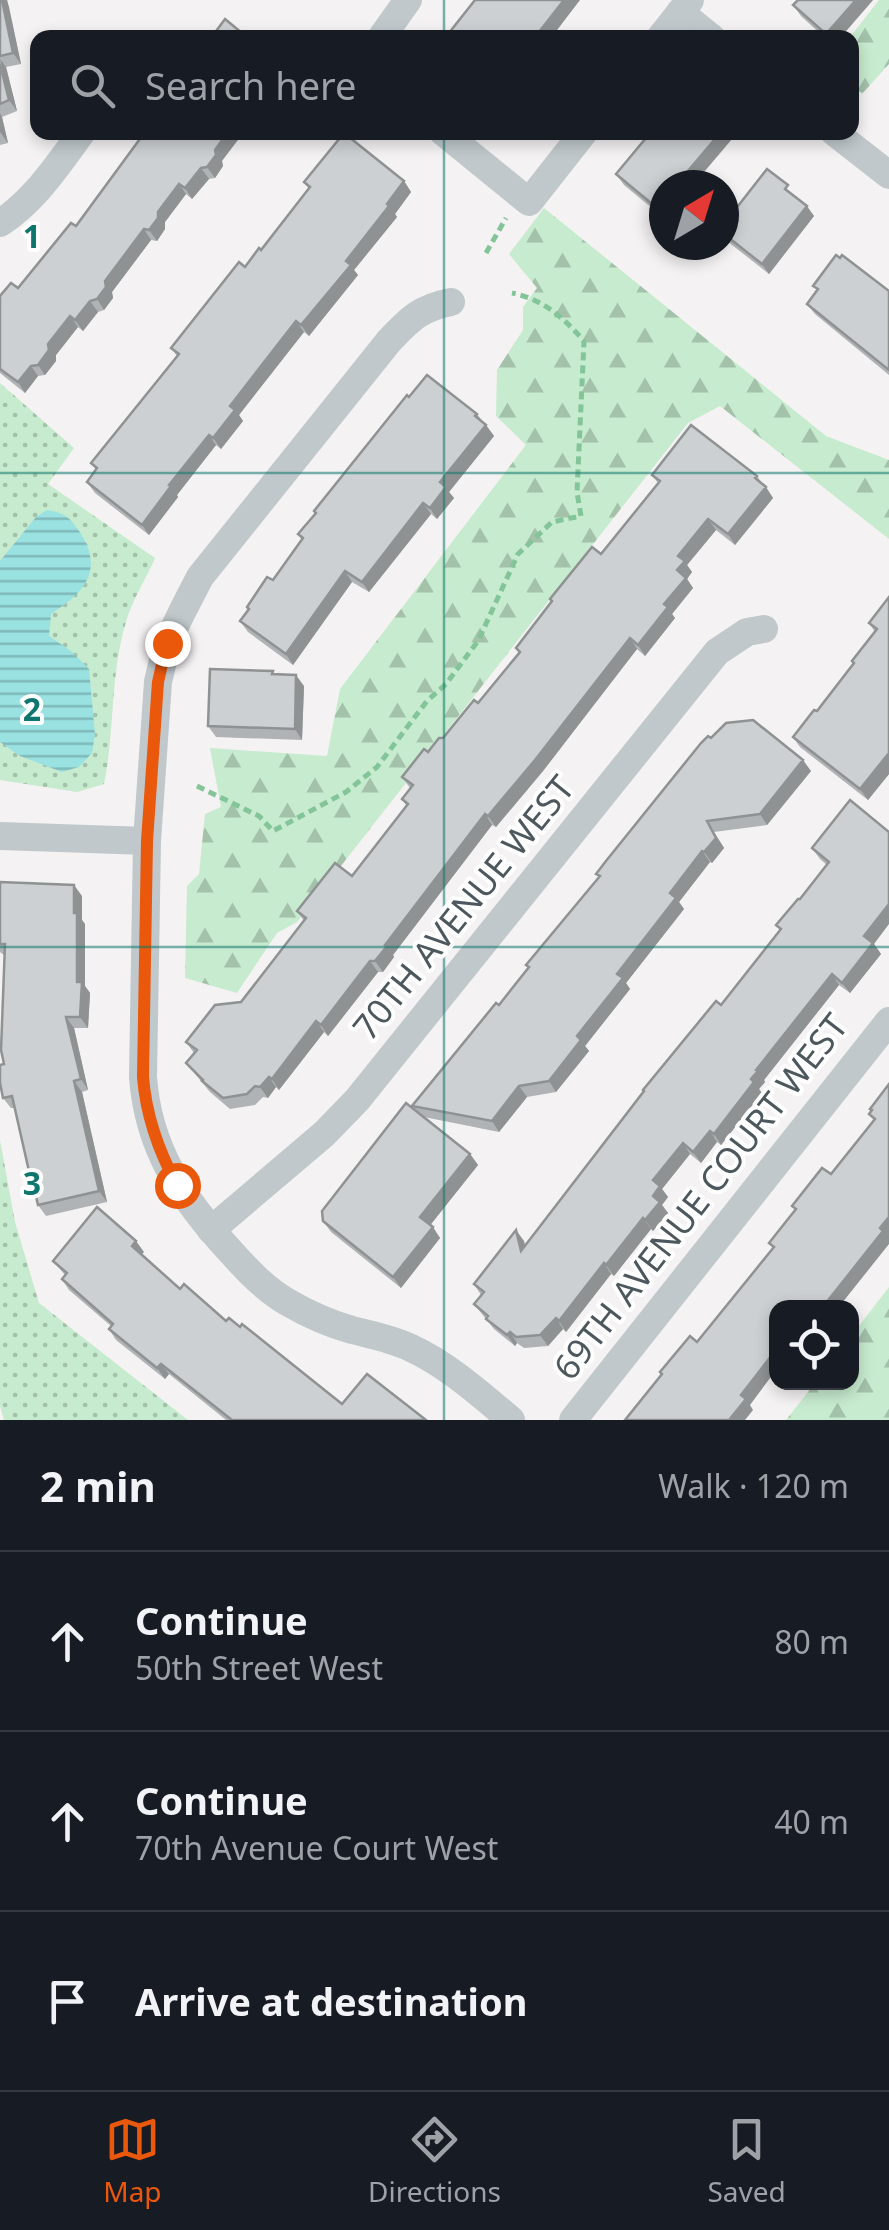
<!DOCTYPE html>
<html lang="en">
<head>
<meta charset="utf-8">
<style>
  body { margin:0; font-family:"Noto Sans",sans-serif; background:#242831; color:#f1f3f6 }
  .controls { position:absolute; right:30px; bottom:30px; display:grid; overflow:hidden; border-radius:20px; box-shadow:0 5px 15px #0003 }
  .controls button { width:90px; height:90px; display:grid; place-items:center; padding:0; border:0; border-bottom:2px solid #363941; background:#171b24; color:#f1f3f6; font:50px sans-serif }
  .compass { position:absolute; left:649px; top:170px; width:90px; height:90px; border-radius:50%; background:#171b24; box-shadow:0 5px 15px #0003; rotate:38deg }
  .stop { position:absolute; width:30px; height:30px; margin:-22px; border:8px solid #ea580c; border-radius:50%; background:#fff }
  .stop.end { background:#ea580c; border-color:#fff; box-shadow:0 2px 10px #0008 }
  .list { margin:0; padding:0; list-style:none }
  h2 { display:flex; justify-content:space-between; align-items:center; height:130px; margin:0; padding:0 40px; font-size:42px }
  h2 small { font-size:32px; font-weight:400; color:#9ea1a6 }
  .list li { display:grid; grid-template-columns:65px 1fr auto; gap:30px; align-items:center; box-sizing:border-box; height:180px; padding:0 40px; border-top:2px solid #363941 }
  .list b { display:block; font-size:38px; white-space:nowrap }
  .list p { margin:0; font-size:32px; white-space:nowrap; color:#9ea1a6 }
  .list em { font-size:32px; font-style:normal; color:#9ea1a6 }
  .icon { flex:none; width:55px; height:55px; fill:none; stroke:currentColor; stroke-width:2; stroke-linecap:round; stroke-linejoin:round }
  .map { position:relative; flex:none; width:889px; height:1420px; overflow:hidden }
  .search { position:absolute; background:#171b24; box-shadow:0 5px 15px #0003; left:30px; right:30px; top:30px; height:110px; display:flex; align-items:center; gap:25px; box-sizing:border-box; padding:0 35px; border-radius:20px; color:#9ea1a6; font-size:38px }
  .sheet { height:670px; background:#171b24 }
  nav { display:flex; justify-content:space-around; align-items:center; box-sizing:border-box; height:140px; border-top:2px solid #363941; background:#171b24; font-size:28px; color:#9ea1a6 }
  nav a { display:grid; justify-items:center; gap:5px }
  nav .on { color:#ea580c }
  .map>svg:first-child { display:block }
</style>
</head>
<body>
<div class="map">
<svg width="889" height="1420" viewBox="0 0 889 1420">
  <defs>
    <pattern id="grass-dots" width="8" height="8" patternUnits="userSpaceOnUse" patternTransform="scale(2.5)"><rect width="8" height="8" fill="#c7ebce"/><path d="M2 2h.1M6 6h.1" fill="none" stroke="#a4c1aa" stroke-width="1.8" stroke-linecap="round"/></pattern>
    <pattern id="forest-firs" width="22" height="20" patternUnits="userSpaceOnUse" patternTransform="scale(2.5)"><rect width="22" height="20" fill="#c7ebce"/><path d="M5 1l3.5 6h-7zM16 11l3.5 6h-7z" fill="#a4c1aa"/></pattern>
    <pattern id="water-rules" width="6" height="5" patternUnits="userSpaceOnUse" patternTransform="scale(2.5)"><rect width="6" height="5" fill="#9ae1e2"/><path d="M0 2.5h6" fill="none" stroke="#80b9ba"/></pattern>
  </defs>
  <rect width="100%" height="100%" fill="#f4f2f2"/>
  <g fill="url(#grass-dots)">
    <path d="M0 383 74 448 48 484 155 558C146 579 132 600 126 622 110 674 115 731 104 784L77 792 0 780Z"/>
    <path d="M0 1140 15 1222 39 1303 188 1420H4L0 1406Z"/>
  </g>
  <g fill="url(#forest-firs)">
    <path d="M879 0H889V64L862 94 852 84 850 37Z"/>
    <path d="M544 208 826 436 889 460V539L720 406 688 423 297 922 277 933 237 993 185 978 187 886 199 874 205 814 221 807 210 748 327 756 340 689 526 445 496 416 497 370 523 330V307L537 288 509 254Z"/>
    <path d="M889 1287V1420H786L815 1383 852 1382V1335Z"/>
  </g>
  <path fill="url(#water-rules)" d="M47 510C64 513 69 516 79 531 105 570 85 592 51 614L49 636 71 651 89 669 95 734 92 753 79 767 62 772 20 756 0 742V561L36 517Z"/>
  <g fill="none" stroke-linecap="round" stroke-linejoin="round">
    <g stroke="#83c598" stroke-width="5" stroke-dasharray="8 5" stroke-linecap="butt">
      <path d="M486 253 506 218"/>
      <path d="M197 786 259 816 273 831 346 792 377 767 427 701 446 684 478 641 518 554 552 522 581 516 577 492 584 341C564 318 543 299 512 293"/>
    </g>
    <g stroke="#c0c8cc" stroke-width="28">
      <path d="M680 12 712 38"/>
      <path d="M381 38 408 0"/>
      <path d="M660 38 690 0"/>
      <path d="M443 132 529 202 584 132"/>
      <path d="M834 132 889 175"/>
      <path d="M0 223C35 200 57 166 82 132"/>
      <path d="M0 836 147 841 158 682 167 643 182 612 200 577 389 341C410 319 420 308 451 302"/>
      <path d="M147 841 143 1077C148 1149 183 1200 231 1252 248 1271 266 1290 289 1303 308 1314 331 1324 352 1330 372 1335 393 1339 411 1348 448 1365 480 1394 511 1420"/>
      <path d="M211 1230 324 1134 357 1100 717 652 747 632 764 629"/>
      <path d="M573 1420 889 1021"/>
    </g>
  </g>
  <g fill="#afb3b5">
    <path d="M0 0H7L21 64 6 67 17 111 2 117 8 143 0 145Z"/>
    <path d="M873 0 840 38H825L801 16 793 5Z"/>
    <path d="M145 132 222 161 223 166 215 178 209 179 192 199 186 194 165 222V229L157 241 151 240 112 292 113 298 104 310 98 312 83 331 78 327 56 355V361L45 375 38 376 25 393 0 373V296L18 288 76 226Z"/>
    <path d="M616 174 664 185V218L624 185Z"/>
    <path d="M404 181 411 192 395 214 397 217 354 270 358 275 309 336 304 332 239 415 243 421 221 449 216 445 177 495 178 497 149 535 95 493 87 482 96 470 91 463 177 356 171 348 261 250 309 189 304 182Z"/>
    <path d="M795 196 814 216 769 274 727 241 724 237V224Z"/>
    <path d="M813 286 889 291V375L815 314 807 304 817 290Z"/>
    <path d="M409 397 477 414 494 436 449 492 454 498 437 519 431 514 369 592 352 582 293 665 248 632 240 621 249 610 247 607 273 580 302 540 298 534Z"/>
    <path d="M652 475 757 476 773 498 735 545 716 530 687 565 692 572 687 579 693 588 672 614 675 618 645 656 637 649 543 771 496 827 492 825 393 955 394 957 383 972H378L328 1036 324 1032 279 1090 276 1087 268 1098 263 1097 255 1105 230 1109 210 1092 186 1063 194 1053 186 1042 241 1002 304 921 297 911 352 876 406 805 402 799 410 788 402 777 478 703 519 653 516 648 601 554 658 483Z"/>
    <path d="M889 597V774L868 800 800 747 793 737 817 711 854 664 852 661 875 632 869 623Z"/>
    <path d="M275 674 304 686 302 740 216 737 208 726Z"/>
    <path d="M711 738 811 771 767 825 714 832 724 848 712 863 710 862 679 902 684 909 626 983 630 989 585 1046 589 1051 556 1092 527 1097 499 1132 424 1117 470 1154 478 1165 430 1225 440 1238 401 1288 331 1232 323 1221 416 1111 412 1106 499 1005 528 968 526 965 599 877 596 874Z"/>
    <path d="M850 800 874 944 881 954 850 993 839 985 764 1080 765 1082 759 1089 762 1093 721 1145 717 1142 701 1163 690 1154 662 1189 668 1197 662 1205 668 1213 653 1231 651 1229 614 1276 611 1274 566 1332 563 1329 548 1346 524 1348 517 1343 515 1346 494 1329 474 1304 481 1295 474 1284 524 1241 525 1245 721 1005 780 930 776 925 800 899 827 865 820 859 812 848Z"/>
    <path d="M0 882 82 896V920L85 924V986L90 993 88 1028H74L88 1090 82 1092 107 1202 46 1216 38 1205 34 1184 31 1180 14 1108H11L3 1098 4 955 0 952Z"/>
    <path d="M144 1252 141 1255 180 1289 342 1404 426 1420H226L169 1374 165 1379 116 1340 109 1329 111 1326 69 1290 62 1279 65 1275 53 1261Z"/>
  </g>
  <g fill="#8f9293">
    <path d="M2 0H7L9 7 21 64 13 53Z"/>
    <path d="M564 0H580L551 38H537L536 36Z"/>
    <path d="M856 0H873L840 38H828L826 34Z"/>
    <path d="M0 59 6 67 17 111 9 100Z"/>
    <path d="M0 113 2 117 8 143 0 132Z"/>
    <path d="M228 132H244L222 161 223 166 215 178 207 167 215 150Z"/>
    <path d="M721 132H738L693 185H676Z"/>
    <path d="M201 168 209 179 192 199 185 188Z"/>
    <path d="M404 181 411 192 395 214 397 217 354 270 358 275 309 336 301 325 346 261Z"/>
    <path d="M179 184 186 194 165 222V229L157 241 149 230 158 212Z"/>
    <path d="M664 200V217L657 208Z"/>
    <path d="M807 206 814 216 769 274 762 264Z"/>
    <path d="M144 229 151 240 112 292 113 298 104 310 97 299 105 281Z"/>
    <path d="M90 301 98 312 83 331 75 320Z"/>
    <path d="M70 316 78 327 56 355V361L45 375 38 365 48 344Z"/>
    <path d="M296 321 304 332 239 415 243 421 221 449 213 438 230 406Z"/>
    <path d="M31 366 38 376 25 393 18 382Z"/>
    <path d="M486 425 494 436 449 492 454 498 437 519 430 508 440 482Z"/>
    <path d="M209 435 216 445 177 495 178 497 149 535 142 525 169 485Z"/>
    <path d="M766 487 773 498 735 545 728 534Z"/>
    <path d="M423 503 431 514 369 592 362 582Z"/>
    <path d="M708 519 716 530 687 565 692 572 687 579 693 588 672 614 675 618 645 656 638 645 664 604 677 570 678 556Z"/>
    <path d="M345 571 352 582 293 665 286 654Z"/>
    <path d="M630 638 637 649 543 771 496 827 488 816Z"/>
    <path d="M296 675 304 686 302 740 295 729Z"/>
    <path d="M889 753V774L868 800 860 789Z"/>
    <path d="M803 760 811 771 767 825 760 814Z"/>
    <path d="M485 814 492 825 393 955 394 957 383 972 375 961 385 945Z"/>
    <path d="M707 821 724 848 712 863 704 852Z"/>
    <path d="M702 851 710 862 679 902 684 909 626 983 630 989 585 1046 589 1051 556 1092 549 1081 670 893Z"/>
    <path d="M74 885 82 896V920L85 924V986L90 993 88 1028 80 1017 77 982Z"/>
    <path d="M889 904V924L874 944 881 954 850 993 842 983 864 936Z"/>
    <path d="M370 961 378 972 328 1036 321 1025Z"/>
    <path d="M832 974 839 985 764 1080 765 1082 759 1089 762 1093 721 1145 714 1134 756 1070Z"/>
    <path d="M66 1017 74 1028 88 1090 81 1079Z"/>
    <path d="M316 1021 324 1032 279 1090 272 1079Z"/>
    <path d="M269 1077 276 1087 268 1098 260 1087Z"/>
    <path d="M74 1081 82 1092 107 1202 99 1191Z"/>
    <path d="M519 1086 527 1097 499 1132 492 1121Z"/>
    <path d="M710 1131 717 1142 701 1163 693 1152Z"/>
    <path d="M683 1143 690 1154 662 1189 668 1197 662 1205 668 1213 653 1231 645 1220 653 1196V1180Z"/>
    <path d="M470 1154 478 1165 428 1228 420 1217Z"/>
    <path d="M889 1217V1244L838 1308H822Z"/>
    <path d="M643 1218 651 1229 614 1276 606 1265Z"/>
    <path d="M433 1227 440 1238 401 1288 393 1277Z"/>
    <path d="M516 1230 524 1241 528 1262 521 1251Z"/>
    <path d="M136 1241 144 1252 139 1257 132 1246Z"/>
    <path d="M604 1263 611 1274 566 1332 559 1321Z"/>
    <path d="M556 1318 563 1329 548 1346 540 1335Z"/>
    <path d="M510 1332 517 1343 515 1346 507 1335Z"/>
    <path d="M772 1355 776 1361V1370L750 1405 753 1410 745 1420H729L741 1395Z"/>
    <path d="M161 1364 169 1374 165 1379 157 1368Z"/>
  </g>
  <g fill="#ccd0d2" stroke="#8f9293" stroke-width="2.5">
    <path d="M0 0H2L13 53 0 56Z"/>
    <path d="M475 0H564L536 36 538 38H445Z"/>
    <path d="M798 0H856L826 34 793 5Z"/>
    <path d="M225 19 248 38H211Z"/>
    <path d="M0 64 9 100 0 104Z"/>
    <path d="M145 132H228L215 150 216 155 207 167 201 168 185 188 179 184 158 212V218L149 230 144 229 105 281 106 287 97 299 90 301 75 320 70 316 48 344 49 350 38 365 31 366 18 382 0 369V296L11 283 18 288 71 223 76 226Z"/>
    <path d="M651 132H721L676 185H664V200L657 208 616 174Z"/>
    <path d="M344 133 404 181 387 204 389 206 346 261 351 265 301 325 296 321 230 406 235 410 213 438 209 435 169 485 171 486 142 525 87 482 97 468 91 463 179 354 171 348 239 262 245 267 259 248 261 250 310 187 304 182Z"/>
    <path d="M767 169 788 185 785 189 807 206 762 264 724 234V224Z"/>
    <path d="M836 255 840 258 842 255 889 291V370L807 304 818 289 813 286Z"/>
    <path d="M427 375 477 414 475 416 486 425 440 482 446 487 430 508 423 503 362 582 345 571 286 654 240 621 249 609 247 607 267 577 273 580 303 538 298 534 316 513 314 511 407 395 409 397Z"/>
    <path d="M691 425 757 476 755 478 766 487 728 534 708 519 678 556 685 561 677 570 686 578 664 604 668 607 638 645 630 638 535 760 488 816 485 814 385 945 387 946 375 961H370L321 1025 316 1021 272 1079 269 1077 260 1087 255 1086 247 1094 223 1098 202 1081 203 1080 186 1063 197 1050 186 1042 215 1005 241 1002 306 918 297 911 335 863 352 876 408 804 402 799 413 785 402 777 424 749 428 752 439 738H443L474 700 478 703 520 652 516 648 552 601 550 599 592 547 601 554 660 481 652 475Z"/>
    <path d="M889 597V753L860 789 793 737 814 710 817 711 854 663 852 661 877 629 869 623Z"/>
    <path d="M210 669 273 671 272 674 296 675 295 729 208 726Z"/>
    <path d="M753 720 803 760 760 814 707 821 716 838 704 852 702 851 670 893 676 898 617 974 623 978 577 1036 581 1040 549 1081 519 1086 492 1121 412 1106 496 1003 499 1005 529 967 526 965 600 876 596 874 606 861 701 743 708 736 711 738 726 723Z"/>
    <path d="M850 800 889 832V904L864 936 873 943 842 983 832 974 756 1070 758 1071 751 1079 754 1082 714 1134 710 1131 693 1152 683 1143 653 1180 660 1186 653 1196 660 1202 645 1220 643 1218 606 1265 604 1263 559 1321 556 1318 540 1335 516 1337 510 1332 507 1335 486 1319 488 1316 474 1304 484 1292 474 1284 516 1230 521 1251 644 1091 643 1090 716 1001 721 1005 781 929 776 925 798 899H800L829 862 812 848Z"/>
    <path d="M0 882 74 885V913H77V982H82L80 1017H66L81 1079 74 1081 99 1191 38 1205 32 1179 31 1180 12 1096 3 1098 0 1083V1065L4 1064 1 1050 5 944H0Z"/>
    <path d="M889 1084V1217L880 1228 883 1231 822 1308H776V1355L775 1357 772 1355 741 1395 746 1399 729 1420H625L662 1374 660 1372 690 1336 697 1342 774 1247 769 1243 796 1209 792 1206 822 1168 831 1174 875 1119 869 1114 872 1110 870 1109Z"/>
    <path d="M406 1103 470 1154 420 1217 433 1227 393 1277 323 1221 322 1211Z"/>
    <path d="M97 1207 136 1241 132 1246 180 1289 184 1284 226 1321 229 1318 240 1327 242 1324 342 1404 367 1374 426 1420H232L161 1364 157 1368 109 1329 113 1324 62 1279 67 1273 53 1261Z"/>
  </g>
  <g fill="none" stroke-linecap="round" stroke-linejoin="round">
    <path stroke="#ea580c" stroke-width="12" d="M167 643 158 682 147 841 143 1077C146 1116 158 1150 177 1185"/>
  </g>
  <path fill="none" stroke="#0f766e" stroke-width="2.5" stroke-opacity="0.55" d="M444 0V38M444 132V1420M0 473H889M0 947H889"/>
  <g text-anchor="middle" stroke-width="8" stroke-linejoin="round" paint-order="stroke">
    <g font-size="35" fill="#4c585d" stroke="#fff">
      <text transform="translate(464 908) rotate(-51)" y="12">70TH AVENUE WEST</text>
      <text transform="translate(701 1197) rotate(-52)" y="12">69TH AVENUE COURT WEST</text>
    </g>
  </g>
  <g font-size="32" text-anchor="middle" font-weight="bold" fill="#0f766e" stroke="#fff" stroke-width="8" stroke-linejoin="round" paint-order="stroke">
    <text x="32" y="248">1</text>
    <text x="32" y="721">2</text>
    <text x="32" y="1195">3</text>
  </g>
</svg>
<div class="controls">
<button><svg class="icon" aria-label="locate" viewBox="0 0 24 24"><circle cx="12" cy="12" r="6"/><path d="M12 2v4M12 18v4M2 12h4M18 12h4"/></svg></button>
</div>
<svg class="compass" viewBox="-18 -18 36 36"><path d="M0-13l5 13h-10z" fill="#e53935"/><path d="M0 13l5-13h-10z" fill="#9ea1a6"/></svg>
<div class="stop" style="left:177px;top:1185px"></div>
<div class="stop end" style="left:167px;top:643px"></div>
<div class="search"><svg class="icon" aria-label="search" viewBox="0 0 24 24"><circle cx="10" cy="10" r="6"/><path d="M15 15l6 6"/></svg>Search here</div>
</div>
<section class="sheet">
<h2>2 min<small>Walk · 120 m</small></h2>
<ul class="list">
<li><svg class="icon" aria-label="ahead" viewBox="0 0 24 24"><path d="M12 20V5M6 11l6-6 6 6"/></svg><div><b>Continue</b><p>50th Street West</p></div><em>80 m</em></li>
<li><svg class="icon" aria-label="ahead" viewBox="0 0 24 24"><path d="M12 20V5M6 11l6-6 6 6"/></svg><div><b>Continue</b><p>70th Avenue Court West</p></div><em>40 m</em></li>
<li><svg class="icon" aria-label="arrive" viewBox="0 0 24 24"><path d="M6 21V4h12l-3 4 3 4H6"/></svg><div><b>Arrive at destination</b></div></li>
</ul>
</section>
<nav>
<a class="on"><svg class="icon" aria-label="map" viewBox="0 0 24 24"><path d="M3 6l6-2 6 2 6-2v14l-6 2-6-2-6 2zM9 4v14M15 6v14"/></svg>Map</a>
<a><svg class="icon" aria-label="directions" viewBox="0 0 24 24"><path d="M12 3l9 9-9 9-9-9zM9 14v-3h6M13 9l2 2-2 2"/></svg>Directions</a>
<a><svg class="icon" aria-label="saved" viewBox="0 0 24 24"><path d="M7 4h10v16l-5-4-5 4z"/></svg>Saved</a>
</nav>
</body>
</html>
